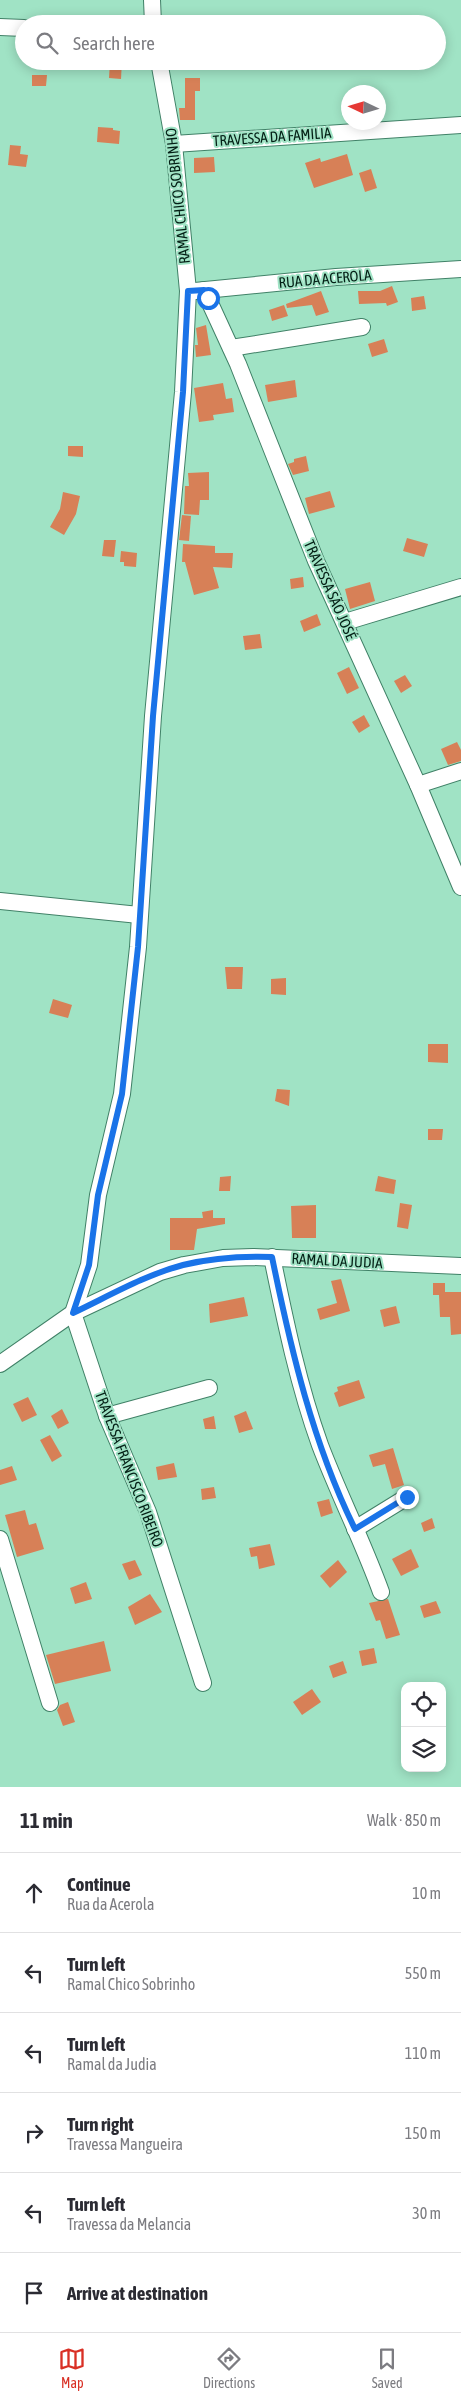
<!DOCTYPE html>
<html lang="en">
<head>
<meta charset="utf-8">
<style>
  body { margin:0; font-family:"Asap Condensed",sans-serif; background:#f2f2f3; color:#2b2b33 }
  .controls { position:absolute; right:15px; bottom:15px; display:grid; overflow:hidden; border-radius:10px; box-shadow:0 2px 12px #0003 }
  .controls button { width:45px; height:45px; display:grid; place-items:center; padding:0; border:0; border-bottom:1px solid #e1e1e2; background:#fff; color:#2b2b33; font:25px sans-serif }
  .compass { position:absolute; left:341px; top:85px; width:45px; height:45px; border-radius:50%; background:#fff; box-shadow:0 2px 12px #0003; rotate:274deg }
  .stop { position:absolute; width:15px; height:15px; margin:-11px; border:4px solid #1a73e8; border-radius:50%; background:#fff }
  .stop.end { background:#1a73e8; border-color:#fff; box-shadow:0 1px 5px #0008 }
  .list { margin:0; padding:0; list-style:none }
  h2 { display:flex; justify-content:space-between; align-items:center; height:65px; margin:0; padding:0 20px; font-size:21px }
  h2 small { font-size:16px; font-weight:400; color:#7c7c81 }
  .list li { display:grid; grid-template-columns:32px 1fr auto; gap:15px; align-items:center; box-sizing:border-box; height:80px; padding:0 20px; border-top:1px solid #e1e1e2 }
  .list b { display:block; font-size:19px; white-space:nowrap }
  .list p { margin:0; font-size:16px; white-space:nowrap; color:#7c7c81 }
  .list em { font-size:16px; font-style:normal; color:#7c7c81 }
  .icon { flex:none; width:28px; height:28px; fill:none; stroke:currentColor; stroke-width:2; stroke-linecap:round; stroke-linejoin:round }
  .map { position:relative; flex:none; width:461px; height:1787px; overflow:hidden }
  .search { position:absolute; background:#fff; box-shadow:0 2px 12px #0003; left:15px; right:15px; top:15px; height:55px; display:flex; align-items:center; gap:12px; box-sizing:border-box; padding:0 18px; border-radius:28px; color:#7c7c81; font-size:19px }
  .sheet { height:545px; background:#fff }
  nav { display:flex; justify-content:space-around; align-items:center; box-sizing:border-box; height:70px; border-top:1px solid #e1e1e2; background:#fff; font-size:14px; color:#7c7c81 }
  nav a { display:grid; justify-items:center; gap:2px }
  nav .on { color:#d93025 }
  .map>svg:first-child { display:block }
</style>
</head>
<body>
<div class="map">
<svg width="461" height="1787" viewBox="0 0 461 1787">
  <rect width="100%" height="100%" fill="#a0e3c5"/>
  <g fill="#d78057">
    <path d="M110 61H122L121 79 109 78Z"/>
    <path d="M32 75H47L46 86H32Z"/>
    <path d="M185 78H200V91H195V120H180L179 108H185Z"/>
    <path d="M98 127 113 128V130L120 131 119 144 97 142Z"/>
    <path d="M10 145 21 146 20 154 28 155 26 167 8 165Z"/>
    <path d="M347 154 353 175 314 188 305 163 320 158 321 162Z"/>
    <path d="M214 157 215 172 194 173V158Z"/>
    <path d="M371 169 377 188 365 192 359 173Z"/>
    <path d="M392 286 398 302 387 306 386 303 359 304 358 291H380Z"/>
    <path d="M321 291 329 312 316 316 312 305 287 308 286 304Z"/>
    <path d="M424 296 426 309 412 311 411 298Z"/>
    <path d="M284 305 288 316 272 321 269 310Z"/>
    <path d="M206 325 211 355 196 357 195 345H198L196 328Z"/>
    <path d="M384 339 388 352 372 357 368 344Z"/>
    <path d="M295 380 297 397 268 402 265 385Z"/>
    <path d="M223 383 226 399 232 398 234 412 213 415 214 420 199 422 194 388Z"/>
    <path d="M68 446H83V457L68 456Z"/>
    <path d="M306 456 309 471 293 475 288 464 294 462V459Z"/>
    <path d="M209 472V500H200L199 515 184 514 185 486H189L188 473Z"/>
    <path d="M330 491 335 507 309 514 305 498Z"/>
    <path d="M63 492 80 496 76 514 64 535 50 527 60 509Z"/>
    <path d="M182 515 191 516 189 541 179 540Z"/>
    <path d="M407 538 428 544 424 557 403 551Z"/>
    <path d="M104 540H116L114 557 102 556Z"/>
    <path d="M183 544 215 546V553H233L232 568 213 567 219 588 194 595 185 562H182Z"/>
    <path d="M121 551 137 553 136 567 124 566V562H120Z"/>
    <path d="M303 577 304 587 291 589 290 579Z"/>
    <path d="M370 582 375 601 350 609 345 589Z"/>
    <path d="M317 614 321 625 304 632 300 621Z"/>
    <path d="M260 634 262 648 245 650 243 636Z"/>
    <path d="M349 667 359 688 347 694 337 673Z"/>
    <path d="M405 675 412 686 401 693 394 681Z"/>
    <path d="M364 715 370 726 359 733 352 722Z"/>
    <path d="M457 742 461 750V761L448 765 441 749Z"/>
    <path d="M225 967H243L242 989H227Z"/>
    <path d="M286 978V995L271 994V979Z"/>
    <path d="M53 999 72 1005 68 1018 49 1013Z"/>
    <path d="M428 1044H448V1063L428 1062Z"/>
    <path d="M277 1089 290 1090 289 1106 275 1101Z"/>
    <path d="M428 1129H443L442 1140H428Z"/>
    <path d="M231 1176 230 1191H219L220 1177Z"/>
    <path d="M378 1176 396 1180 394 1194 375 1191Z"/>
    <path d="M400 1203 412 1205 408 1229 397 1227Z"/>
    <path d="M316 1205V1238H292L291 1206Z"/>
    <path d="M213 1210V1218H225V1224L197 1229 194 1250H170V1218H203L202 1212Z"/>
    <path d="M341 1279 350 1311 320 1320 317 1309 337 1303 331 1281Z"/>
    <path d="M433 1283H445V1292H461V1334L451 1335 450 1317H440L439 1295H433Z"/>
    <path d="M244 1297 248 1316 210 1323 209 1304Z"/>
    <path d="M396 1306 400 1323 384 1327 380 1310Z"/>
    <path d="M359 1380 365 1398 339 1407 334 1393 338 1391 337 1387Z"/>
    <path d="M28 1397 37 1415 22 1422 13 1404Z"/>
    <path d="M62 1409 69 1423 58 1429 51 1416Z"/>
    <path d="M246 1411 253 1429 239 1433 234 1416Z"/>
    <path d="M214 1416 216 1429H205L203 1419Z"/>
    <path d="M50 1435 62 1456 52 1462 40 1440Z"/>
    <path d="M393 1448 404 1485 392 1489 385 1464 373 1467 369 1455Z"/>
    <path d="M174 1463 177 1477 158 1480 156 1467Z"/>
    <path d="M12 1466 17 1480 0 1485V1470Z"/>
    <path d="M214 1487 216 1498 202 1500 201 1489Z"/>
    <path d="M329 1499 333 1513 321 1517 317 1502Z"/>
    <path d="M25 1510 29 1525 36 1523 44 1549 17 1557 5 1515Z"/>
    <path d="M432 1518 435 1528 424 1532 421 1523Z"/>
    <path d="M270 1544 275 1565 259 1569 257 1556 251 1557 249 1548Z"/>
    <path d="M411 1549 419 1567 401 1576 392 1559Z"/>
    <path d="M135 1560 142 1575 129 1580 122 1564Z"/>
    <path d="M338 1560 347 1572 330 1588 320 1576Z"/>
    <path d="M86 1582 92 1599 75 1604 70 1588Z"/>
    <path d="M150 1594 162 1612 135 1625 128 1607Z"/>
    <path d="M388 1599 400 1635 386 1639 380 1620 376 1621 369 1603Z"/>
    <path d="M436 1601 441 1613 424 1618 420 1606Z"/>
    <path d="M104 1641 111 1671 55 1684 46 1655Z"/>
    <path d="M374 1648 377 1663 362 1666 359 1651Z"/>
    <path d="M343 1661 347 1673 333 1678 329 1666Z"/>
    <path d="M312 1689 321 1702 302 1715 293 1702Z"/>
    <path d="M68 1702 75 1722 63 1726 57 1710 60 1705Z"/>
  </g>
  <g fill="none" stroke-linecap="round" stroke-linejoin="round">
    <g stroke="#408167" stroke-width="18">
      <g id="minor">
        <path d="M152 0 153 24"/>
        <path d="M0 27 24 28"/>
        <path d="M159 61 174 144 188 291 183 392 153 716 138 947 122 1094 98 1195 89 1265 73 1313 107 1416 148 1512 203 1683"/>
        <path d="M174 144 461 125"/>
        <path d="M204 290 238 364 316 561 418 785 461 887"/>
        <path d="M195 291 336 277 461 269"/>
        <path d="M231 348 362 327"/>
        <path d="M345 622 461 587"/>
        <path d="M418 785 461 771"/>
        <path d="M0 901 139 915"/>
        <path d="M272 1257C285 1320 298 1384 320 1445 339 1495 363 1542 381 1592"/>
        <path d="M0 1364 73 1313 160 1272 184 1265 223 1258 253 1257 461 1266"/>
        <path d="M107 1416 209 1388"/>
        <path d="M355 1529 407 1497"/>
        <path d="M0 1539 50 1703"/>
      </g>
    </g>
    <use href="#minor" stroke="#fff" stroke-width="16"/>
  </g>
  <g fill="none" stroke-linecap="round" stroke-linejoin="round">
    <path stroke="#1a73e8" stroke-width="6" d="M208 298 204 290 188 291 183 392 153 716 138 947 122 1094 98 1195 89 1265 73 1313C109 1296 145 1275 183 1265 212 1258 242 1256 272 1257 291 1350 313 1444 355 1529L407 1497"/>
  </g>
  <g text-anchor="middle" stroke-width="4" stroke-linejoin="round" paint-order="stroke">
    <g font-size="15" fill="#042016" stroke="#a0e3c5">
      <text transform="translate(272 137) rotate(-4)" y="5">TRAVESSA DA FAMILIA</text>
      <text transform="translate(178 196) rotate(-96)" y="5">RAMAL CHICO SOBRINHO</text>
      <text transform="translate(325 279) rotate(-5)" y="5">RUA DA ACEROLA</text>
      <text transform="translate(330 590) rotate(66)" y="5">TRAVESSA SÃO JOSÉ</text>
      <text transform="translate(337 1261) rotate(3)" y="5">RAMAL DA JUDIA</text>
      <text transform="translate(129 1469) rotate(69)" y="5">TRAVESSA FRANCISCO RIBEIRO</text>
    </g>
  </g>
</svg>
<div class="controls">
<button><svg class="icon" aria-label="locate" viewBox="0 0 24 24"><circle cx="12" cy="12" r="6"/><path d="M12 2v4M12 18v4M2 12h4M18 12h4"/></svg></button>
<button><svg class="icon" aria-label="layers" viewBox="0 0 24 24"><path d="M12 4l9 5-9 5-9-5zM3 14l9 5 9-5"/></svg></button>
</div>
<svg class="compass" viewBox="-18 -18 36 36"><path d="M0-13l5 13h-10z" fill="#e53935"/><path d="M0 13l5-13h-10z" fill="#7c7c81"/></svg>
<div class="stop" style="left:208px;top:298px"></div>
<div class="stop end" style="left:407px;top:1497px"></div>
<div class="search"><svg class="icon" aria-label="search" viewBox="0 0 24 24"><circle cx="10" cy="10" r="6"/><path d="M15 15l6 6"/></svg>Search here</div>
</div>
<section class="sheet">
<h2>11 min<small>Walk · 850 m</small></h2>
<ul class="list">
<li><svg class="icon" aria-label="ahead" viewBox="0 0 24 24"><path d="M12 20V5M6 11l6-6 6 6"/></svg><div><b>Continue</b><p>Rua da Acerola</p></div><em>10 m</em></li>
<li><svg class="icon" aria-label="left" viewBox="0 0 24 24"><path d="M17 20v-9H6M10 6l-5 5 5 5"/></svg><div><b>Turn left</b><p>Ramal Chico Sobrinho</p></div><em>550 m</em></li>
<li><svg class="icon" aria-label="left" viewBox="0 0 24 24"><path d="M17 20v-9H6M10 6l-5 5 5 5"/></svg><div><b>Turn left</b><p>Ramal da Judia</p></div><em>110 m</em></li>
<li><svg class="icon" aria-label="right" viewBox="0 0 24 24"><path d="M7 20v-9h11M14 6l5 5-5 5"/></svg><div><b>Turn right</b><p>Travessa Mangueira</p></div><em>150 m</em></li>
<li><svg class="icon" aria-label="left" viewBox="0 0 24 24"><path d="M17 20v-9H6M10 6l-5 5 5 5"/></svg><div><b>Turn left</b><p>Travessa da Melancia</p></div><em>30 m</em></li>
<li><svg class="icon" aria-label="arrive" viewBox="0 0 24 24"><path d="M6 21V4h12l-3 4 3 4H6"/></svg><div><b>Arrive at destination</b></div></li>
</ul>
</section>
<nav>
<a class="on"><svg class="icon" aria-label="map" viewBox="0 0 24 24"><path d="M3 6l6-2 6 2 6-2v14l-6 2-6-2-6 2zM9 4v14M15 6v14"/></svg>Map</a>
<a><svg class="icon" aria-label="directions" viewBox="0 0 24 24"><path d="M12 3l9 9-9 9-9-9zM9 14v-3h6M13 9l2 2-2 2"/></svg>Directions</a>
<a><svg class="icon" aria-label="saved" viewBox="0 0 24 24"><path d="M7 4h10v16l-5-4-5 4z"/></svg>Saved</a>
</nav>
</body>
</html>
